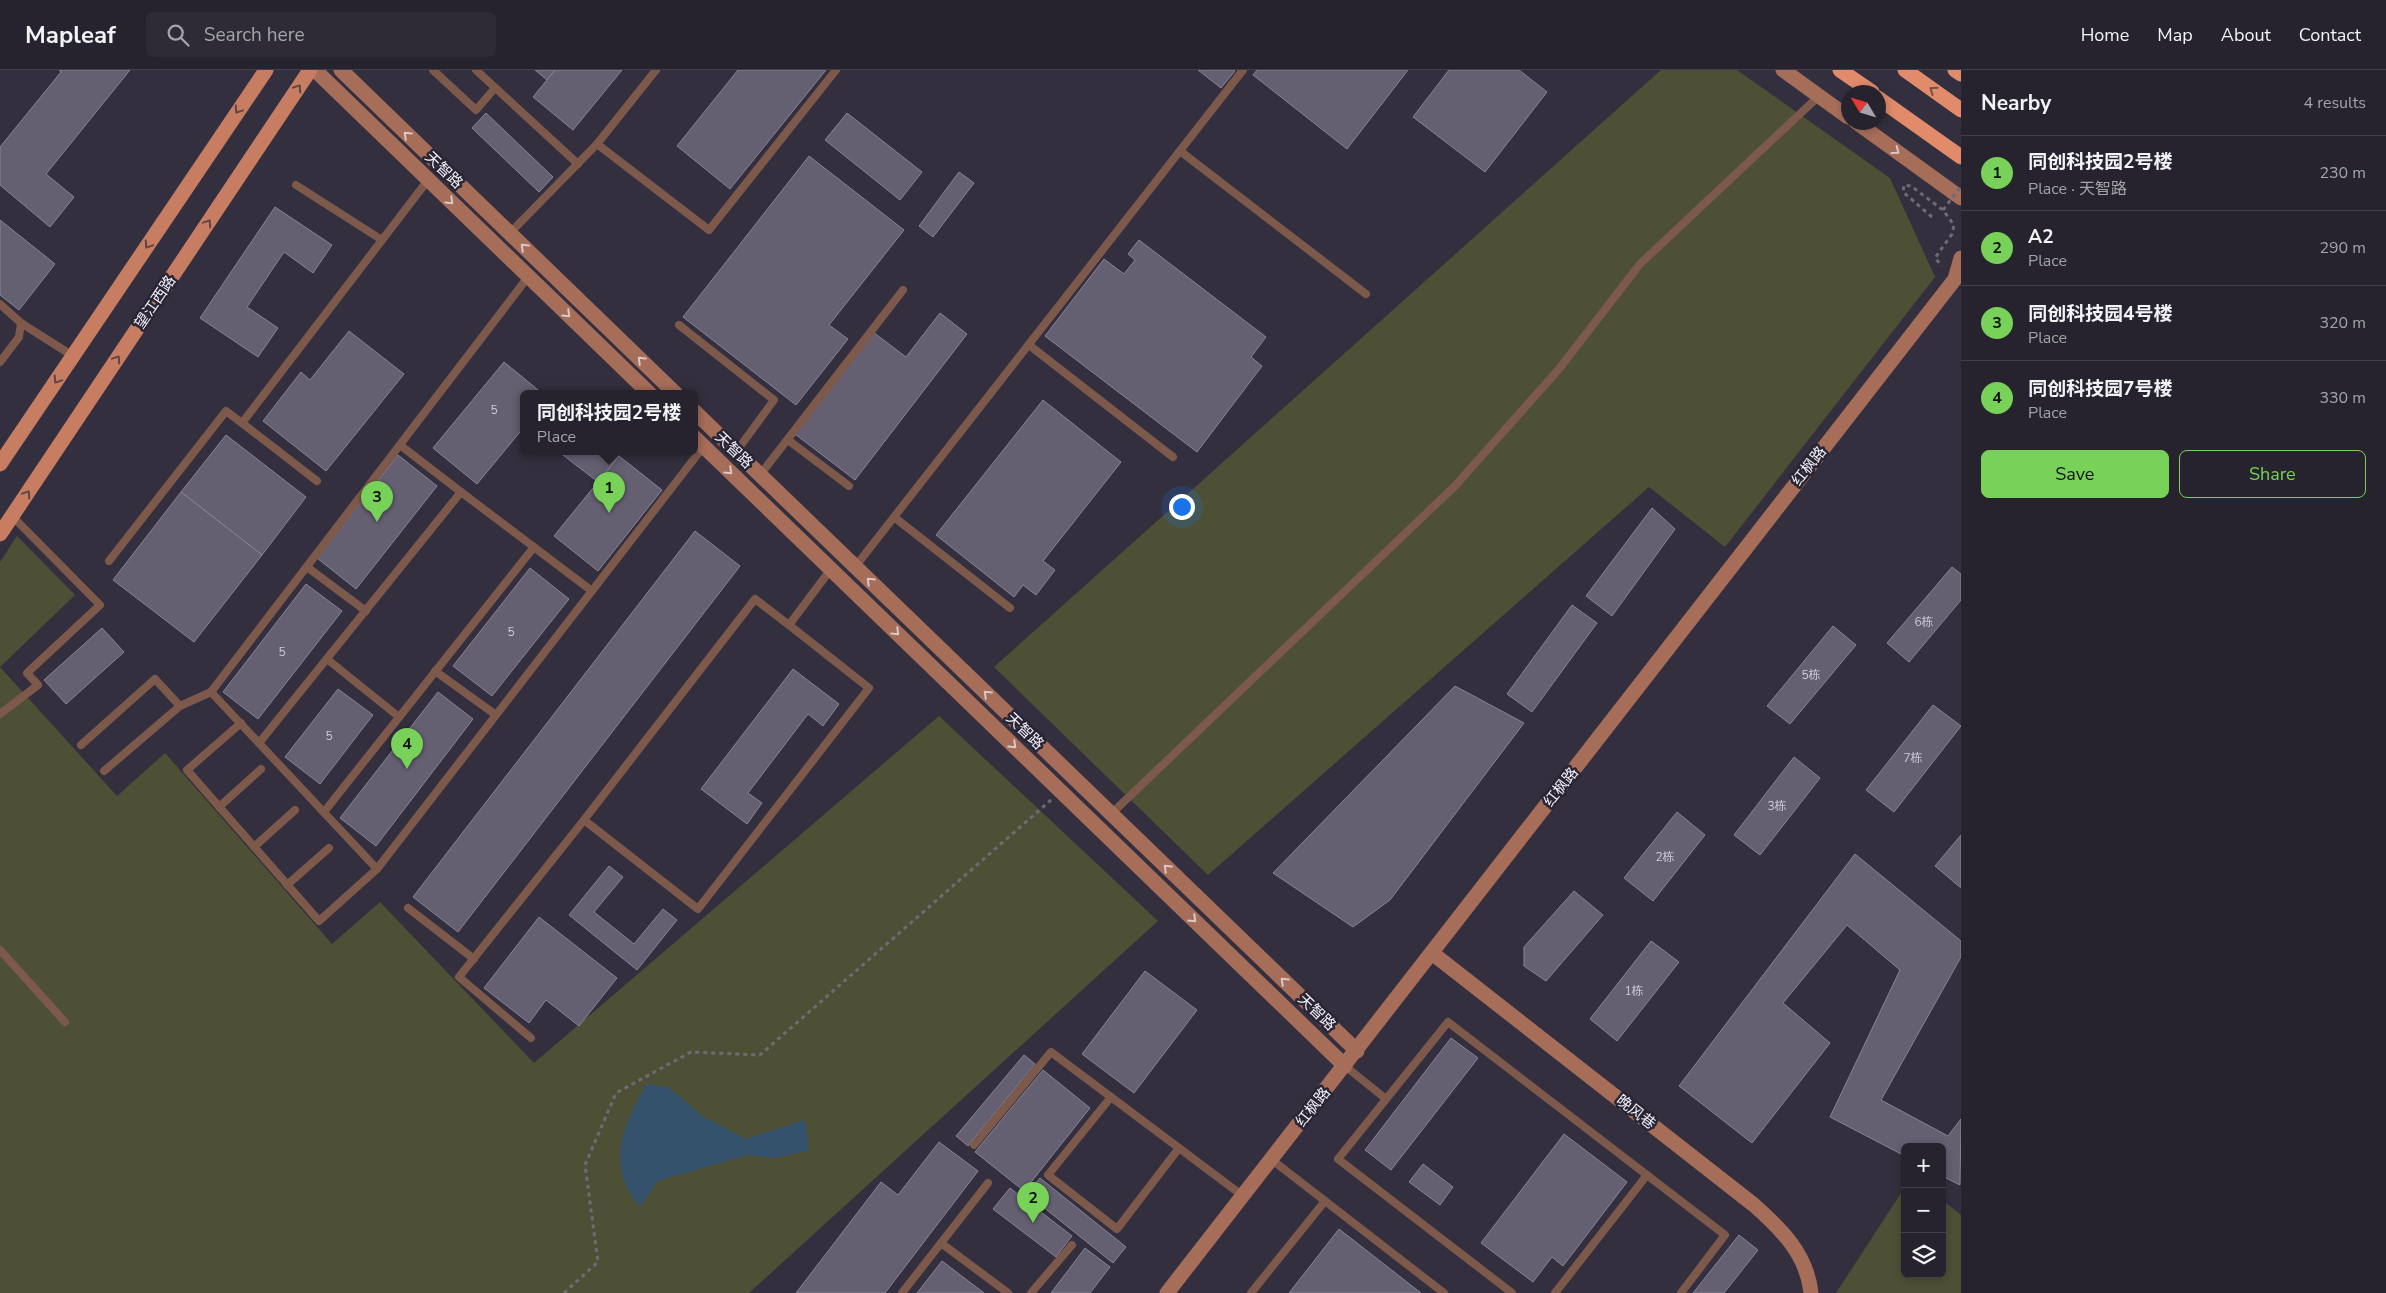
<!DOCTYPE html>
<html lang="en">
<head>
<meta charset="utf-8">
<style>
  body { margin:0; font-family:"Nunito Sans","Noto Sans SC",sans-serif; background:#2e2b36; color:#f1f3f6 }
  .controls { position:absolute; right:15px; bottom:15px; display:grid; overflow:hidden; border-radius:8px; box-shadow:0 2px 8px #0003 }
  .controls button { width:45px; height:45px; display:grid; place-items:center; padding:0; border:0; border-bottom:1px solid #42404a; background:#26232e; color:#f1f3f6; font:25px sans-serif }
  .compass { position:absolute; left:1841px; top:15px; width:45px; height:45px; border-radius:50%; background:#26232e; box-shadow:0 2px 8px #0003; rotate:308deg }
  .you { position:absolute; left:1181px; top:436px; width:18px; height:18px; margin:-12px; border:4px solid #fff; border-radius:50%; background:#1a73e8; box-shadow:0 0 0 8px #1a73e833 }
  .badge { display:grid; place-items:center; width:32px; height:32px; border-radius:50%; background:#78d158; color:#111; font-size:16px; font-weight:700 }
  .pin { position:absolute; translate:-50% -41px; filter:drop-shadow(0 1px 2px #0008) }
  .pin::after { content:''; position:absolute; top:26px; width:18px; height:15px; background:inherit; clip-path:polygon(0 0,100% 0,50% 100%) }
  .popup { position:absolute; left:520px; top:320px; width:178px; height:65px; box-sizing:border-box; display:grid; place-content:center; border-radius:8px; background:#26232e; filter:drop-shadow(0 1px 4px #0005); font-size:16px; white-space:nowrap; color:#a4a4aa }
  .popup b { font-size:19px; color:#f1f3f6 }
  .popup::after { content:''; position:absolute; left:50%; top:100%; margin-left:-10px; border:10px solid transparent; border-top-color:#26232e }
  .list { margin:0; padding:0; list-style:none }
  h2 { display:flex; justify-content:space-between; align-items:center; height:65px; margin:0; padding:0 20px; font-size:21px }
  h2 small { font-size:16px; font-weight:400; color:#a4a4aa }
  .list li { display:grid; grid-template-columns:32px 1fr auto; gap:15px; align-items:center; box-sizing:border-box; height:75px; padding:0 20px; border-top:1px solid #42404a }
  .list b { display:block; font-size:19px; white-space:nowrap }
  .list p { margin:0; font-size:16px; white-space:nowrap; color:#a4a4aa }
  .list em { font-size:16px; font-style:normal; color:#a4a4aa }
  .actions { display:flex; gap:10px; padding:15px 20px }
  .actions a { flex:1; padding:11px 0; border:1px solid #78d158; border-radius:8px; text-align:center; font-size:18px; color:#78d158 }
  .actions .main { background:#78d158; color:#111 }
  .icon { flex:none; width:28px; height:28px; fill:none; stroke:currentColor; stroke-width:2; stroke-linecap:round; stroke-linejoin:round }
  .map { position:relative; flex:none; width:1961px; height:1223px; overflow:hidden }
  header { display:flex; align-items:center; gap:30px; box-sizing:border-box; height:70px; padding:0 25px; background:#26232e; border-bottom:1px solid #42404a }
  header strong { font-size:24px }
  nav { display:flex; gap:28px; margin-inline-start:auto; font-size:18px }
  .search { width:350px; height:45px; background:#2e2b36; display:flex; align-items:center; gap:12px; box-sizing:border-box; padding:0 18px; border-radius:8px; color:#a4a4aa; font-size:19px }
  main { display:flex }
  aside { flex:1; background:#26232e }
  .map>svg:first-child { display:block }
</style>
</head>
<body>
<header>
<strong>Mapleaf</strong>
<div class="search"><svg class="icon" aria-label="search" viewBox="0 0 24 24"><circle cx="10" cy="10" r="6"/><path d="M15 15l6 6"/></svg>Search here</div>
<nav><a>Home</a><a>Map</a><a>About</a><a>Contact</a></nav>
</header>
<main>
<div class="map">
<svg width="1961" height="1223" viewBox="0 0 1961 1223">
  <rect width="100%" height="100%" fill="#332f3e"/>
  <g fill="#4d5035">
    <path d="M1661 0H1737L1890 108 1935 207 1725 477 1649 417 1208 805 994 597Z"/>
    <path d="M17 466 75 525 0 597V492Z"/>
    <path d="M0 597 117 726 165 683 332 874 380 832 534 993 939 646 1158 851 749 1223H0Z"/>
    <path d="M1905 1117V1204H1942V1130L1961 1145V1223H1836Z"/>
  </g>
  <path fill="#35526c" d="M646 1014 668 1017 704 1047 746 1069 805 1050 809 1081 773 1088 748 1085 658 1111 640 1137C604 1094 623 1058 646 1014Z"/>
  <g fill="#645f71" stroke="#888496">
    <path d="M59 0H130L46 104 74 127 50 157 0 115V77L61 2Z"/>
    <path d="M535 0H555L547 10Z"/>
    <path d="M555 0H622L573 60 533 27Z"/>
    <path d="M738 0H826L730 119 677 76Z"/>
    <path d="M1198 0H1233L1235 1 1221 18Z"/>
    <path d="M1257 0H1408L1347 79 1253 5Z"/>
    <path d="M1449 0H1519L1547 22 1485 102 1413 47Z"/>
    <path d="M486 43 553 107 539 122 472 58Z"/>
    <path d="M847 43 922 102 900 130 825 70Z"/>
    <path d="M809 86 904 160 829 255 848 269 796 335 683 247Z"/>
    <path d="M959 102 974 113 933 167 919 156Z"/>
    <path d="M275 137 332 175 313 203 284 182 247 237 278 258 258 287 200 248Z"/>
    <path d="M0 150 55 194 19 240 0 225Z"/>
    <path d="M1139 170 1266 267 1251 287 1262 296 1197 382 1045 266 1104 189 1124 204 1135 190 1128 184Z"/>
    <path d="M940 243 967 264 855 410 795 364 873 262 906 287Z"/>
    <path d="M349 261 404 304 326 401 263 351 301 302 310 310Z"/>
    <path d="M504 292 543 324H524V357L477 414 433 378Z"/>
    <path d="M1043 330 1121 392 1043 491 1055 500 1036 525 1023 515 1014 527 936 465Z"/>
    <path d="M226 365 306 427 262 485 181 422Z"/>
    <path d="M559 382H614L619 386 598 412Z"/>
    <path d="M398 385 437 416 356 519 317 488Z"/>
    <path d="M619 386 662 420 598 501 554 466Z"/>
    <path d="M181 422 262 485 194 572 113 510Z"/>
    <path d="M1652 438 1675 459 1612 546 1586 526Z"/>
    <path d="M695 461 740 496 458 862 413 827Z"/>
    <path d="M1952 497 1961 504V530L1909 592 1887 573Z"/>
    <path d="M530 498 569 529 492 626 453 596Z"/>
    <path d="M306 514 342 541 258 649 223 622Z"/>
    <path d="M1572 535 1597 553 1532 642 1507 624Z"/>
    <path d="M1833 556 1856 575 1790 654 1767 636Z"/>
    <path d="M102 558 124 582 66 634 44 610Z"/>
    <path d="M793 599 839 634 823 656 808 644 748 723 762 733 747 754 701 719Z"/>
    <path d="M1455 616 1524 653 1390 830 1353 857 1273 803Z"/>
    <path d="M338 619 373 645 320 714 285 687Z"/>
    <path d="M438 622 473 649 376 776 340 748Z"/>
    <path d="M1933 635 1961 656 1894 742 1866 720Z"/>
    <path d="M1794 687 1820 708 1760 785 1734 765Z"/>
    <path d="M1677 742 1705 765 1653 831 1624 808Z"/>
    <path d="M1961 765V818L1935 796Z"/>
    <path d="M1855 784 1961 871V887L1881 1030 1948 1066 1961 1049 1960 1115 1942 1106V1077H1905V1086L1830 1047 1900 900 1847 855 1783 933 1830 973 1752 1073 1679 1016Z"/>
    <path d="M609 796 623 807 594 842 634 874 663 839 677 850 637 900 569 845Z"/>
    <path d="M1574 821 1603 845 1546 911 1524 896V877Z"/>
    <path d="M539 847 617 908 579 956 546 930 529 953 484 918Z"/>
    <path d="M1651 871 1679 892 1617 971 1590 949Z"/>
    <path d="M1145 901 1197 940 1134 1023 1082 984Z"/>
    <path d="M1451 968 1478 988 1391 1100 1365 1080Z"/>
    <path d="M1024 985 1035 994 968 1076 956 1066Z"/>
    <path d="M1043 1000 1090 1038 1024 1121 975 1082Z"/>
    <path d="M1564 1064 1627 1112 1563 1196 1552 1187 1533 1212 1481 1173Z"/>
    <path d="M939 1072 978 1101 885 1223H796L881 1112 898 1125Z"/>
    <path d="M1423 1094 1453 1117 1440 1135 1409 1112Z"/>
    <path d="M1040 1108 1126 1177 1113 1193 1027 1124Z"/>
    <path d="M1010 1118 1072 1166 1056 1187 993 1139Z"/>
    <path d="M1339 1159 1421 1223H1289Z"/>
    <path d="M1739 1165 1758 1180 1724 1223H1693Z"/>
    <path d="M1085 1178 1110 1197 1090 1223H1051Z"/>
    <path d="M942 1191 984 1223H917Z"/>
  </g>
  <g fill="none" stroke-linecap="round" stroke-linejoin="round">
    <g stroke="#6e6b78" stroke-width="3" stroke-dasharray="4 4" stroke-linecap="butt">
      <path d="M1932 147 1903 122 1904 115 1911 116 1943 140 1954 155 1952 164 1935 188 1942 196"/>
      <path d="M564 1223 598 1192 585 1095 616 1023 691 982 760 985 1051 730"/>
    </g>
    <g stroke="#7d594c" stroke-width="8">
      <path d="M433 0 476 40 495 18"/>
      <path d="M476 0 578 94"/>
      <path d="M597 74 709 160 836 0"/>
      <path d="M1180 81 1366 224"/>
      <path d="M296 115 382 170"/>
      <path d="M510 163 597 74 656 0"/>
      <path d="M528 207 211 622 377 799 704 376"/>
      <path d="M0 234 21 253 19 267 0 292"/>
      <path d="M21 253 73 286"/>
      <path d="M679 255 774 330 736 382"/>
      <path d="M1029 275 1173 387"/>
      <path d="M242 353 317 411"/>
      <path d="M788 370 849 416"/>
      <path d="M400 375 461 422"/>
      <path d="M760 405 903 220"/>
      <path d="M894 447 1010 538"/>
      <path d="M109 491 226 341 242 353 428 110"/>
      <path d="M307 497 366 541"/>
      <path d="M855 497 1243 0"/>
      <path d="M789 555 755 529 584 750 698 839 869 618 789 555 831 499"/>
      <path d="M327 589 399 647"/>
      <path d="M435 601 496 645"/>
      <path d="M0 644 38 615 27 603 100 535 12 446"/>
      <path d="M241 653 187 700 319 851 377 799"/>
      <path d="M259 673 461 422 592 521"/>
      <path d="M81 675 155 609 180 636 211 622"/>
      <path d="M104 701 180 636"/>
      <path d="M219 737 261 699"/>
      <path d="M324 742 534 477"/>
      <path d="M1111 744 1455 416 1559 299 1640 194 1819 26"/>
      <path d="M254 777 295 740"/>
      <path d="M287 815 329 778"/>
      <path d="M408 838 474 889"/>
      <path d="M0 880 65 952"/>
      <path d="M531 968 459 907 584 750"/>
      <path d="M1345 996 1386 1029"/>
      <path d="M1111 1027 1048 1105 1117 1159 1179 1078"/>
      <path d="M974 1075 1051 982 1243 1126"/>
      <path d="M1272 1090 1444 1223"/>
      <path d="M941 1173 988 1113"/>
      <path d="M902 1223 941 1173 1008 1223"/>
      <path d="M1031 1223 1072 1175"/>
      <path d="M1251 1223 1325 1131"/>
      <path d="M1512 1223 1338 1089 1448 952 1725 1165 1681 1223"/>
      <path d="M1555 1223 1647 1105"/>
    </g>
    <g stroke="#a66d59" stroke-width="15">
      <path d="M315 0 650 324"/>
      <path d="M341 0 676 324"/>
      <path d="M1783 0 1848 47"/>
      <path d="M1856 52 1961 128"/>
      <path d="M694 341 1357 981"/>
      <path d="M694 367 1345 996"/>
      <path d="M1432 883 1754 1135C1781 1159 1807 1184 1811 1223"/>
      <path d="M1167 1223 1955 209 1961 188"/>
    </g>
    <g stroke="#c67d62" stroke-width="15">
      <path d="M0 394 266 0"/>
      <path d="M0 464 310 0"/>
    </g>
    <g stroke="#e28b6b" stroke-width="15">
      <path d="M1840 0 1872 22"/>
      <path d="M1905 0 1961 40"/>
      <path d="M1955 0 1961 4"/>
      <path d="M1878 28 1961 87"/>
    </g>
    <path stroke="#6e6b78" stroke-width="3" stroke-dasharray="4 4" stroke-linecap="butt" d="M1943 140 1961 116"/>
  </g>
  <defs><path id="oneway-chevron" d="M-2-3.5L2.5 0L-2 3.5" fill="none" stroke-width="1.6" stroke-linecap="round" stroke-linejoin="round" transform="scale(1.25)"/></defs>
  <g stroke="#604444">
    <use href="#oneway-chevron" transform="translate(298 18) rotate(-56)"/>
    <use href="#oneway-chevron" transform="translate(238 40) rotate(124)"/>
    <use href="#oneway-chevron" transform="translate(208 153) rotate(-56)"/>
    <use href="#oneway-chevron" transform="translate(148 175) rotate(124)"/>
    <use href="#oneway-chevron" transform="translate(117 289) rotate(-56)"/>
    <use href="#oneway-chevron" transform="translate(57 310) rotate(124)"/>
    <use href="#oneway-chevron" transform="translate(27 424) rotate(-56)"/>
  </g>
  <use stroke="#734e4a" href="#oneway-chevron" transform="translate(1933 20) rotate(-145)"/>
  <g stroke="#dac8c9">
    <use href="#oneway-chevron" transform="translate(407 65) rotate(-136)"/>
    <use href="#oneway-chevron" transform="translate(1896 81) rotate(36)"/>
    <use href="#oneway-chevron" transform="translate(450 131) rotate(44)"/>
    <use href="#oneway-chevron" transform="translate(524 177) rotate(-136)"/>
    <use href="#oneway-chevron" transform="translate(567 244) rotate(44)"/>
    <use href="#oneway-chevron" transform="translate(641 290) rotate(-136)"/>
    <use href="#oneway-chevron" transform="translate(729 401) rotate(44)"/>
    <use href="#oneway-chevron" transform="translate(870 511) rotate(-136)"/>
    <use href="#oneway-chevron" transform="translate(896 562) rotate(44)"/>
    <use href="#oneway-chevron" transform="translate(987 624) rotate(-136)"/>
    <use href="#oneway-chevron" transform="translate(1013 675) rotate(44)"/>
    <use href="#oneway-chevron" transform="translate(1167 798) rotate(-136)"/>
    <use href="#oneway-chevron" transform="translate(1193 849) rotate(44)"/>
    <use href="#oneway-chevron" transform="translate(1284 911) rotate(-136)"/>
  </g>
  <g text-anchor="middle" stroke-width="5" stroke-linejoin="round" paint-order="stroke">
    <g font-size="12" fill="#cecbd7">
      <text x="494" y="344">5</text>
      <text x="1924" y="556">6栋</text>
      <text x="511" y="566">5</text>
      <text x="282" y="586">5</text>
      <text x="1811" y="609">5栋</text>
      <text x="329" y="670">5</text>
      <text x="1913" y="692">7栋</text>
      <text x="1777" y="740">3栋</text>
      <text x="1665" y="791">2栋</text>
      <text x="1634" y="925">1栋</text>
    </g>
    <g font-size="15" fill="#f1eff9" stroke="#292534">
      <text transform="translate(444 100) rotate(44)" y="5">天智路</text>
      <text transform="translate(155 232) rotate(-56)" y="5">望江西路</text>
      <text transform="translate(734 380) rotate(44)" y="5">天智路</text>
      <text transform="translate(1809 396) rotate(-52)" y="5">红枫路</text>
      <text transform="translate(1025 661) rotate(44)" y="5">天智路</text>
      <text transform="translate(1561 717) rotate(-52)" y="5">红枫路</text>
      <text transform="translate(1317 942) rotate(44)" y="5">天智路</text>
      <text transform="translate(1313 1037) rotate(-52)" y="5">红枫路</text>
      <text transform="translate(1636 1042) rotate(38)" y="5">晚风巷</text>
    </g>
  </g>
</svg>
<div class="controls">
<button>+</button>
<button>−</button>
<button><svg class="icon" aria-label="layers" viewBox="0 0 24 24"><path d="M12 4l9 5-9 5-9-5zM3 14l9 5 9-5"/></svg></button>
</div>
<svg class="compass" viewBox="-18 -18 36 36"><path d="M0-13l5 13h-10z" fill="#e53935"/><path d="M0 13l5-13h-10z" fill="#a4a4aa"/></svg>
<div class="you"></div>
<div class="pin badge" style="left:609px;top:443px">1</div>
<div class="popup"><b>同创科技园2号楼</b>Place</div>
<div class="pin badge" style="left:1033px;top:1153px">2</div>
<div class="pin badge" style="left:377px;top:452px">3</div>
<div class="pin badge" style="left:407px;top:699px">4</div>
</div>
<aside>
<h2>Nearby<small>4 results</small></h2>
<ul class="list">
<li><span class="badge">1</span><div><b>同创科技园2号楼</b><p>Place · 天智路</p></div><em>230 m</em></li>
<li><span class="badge">2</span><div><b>A2</b><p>Place</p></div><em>290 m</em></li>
<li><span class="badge">3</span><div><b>同创科技园4号楼</b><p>Place</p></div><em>320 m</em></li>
<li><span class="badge">4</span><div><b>同创科技园7号楼</b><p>Place</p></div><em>330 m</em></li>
</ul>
<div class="actions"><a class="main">Save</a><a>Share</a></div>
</aside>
</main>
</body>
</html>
